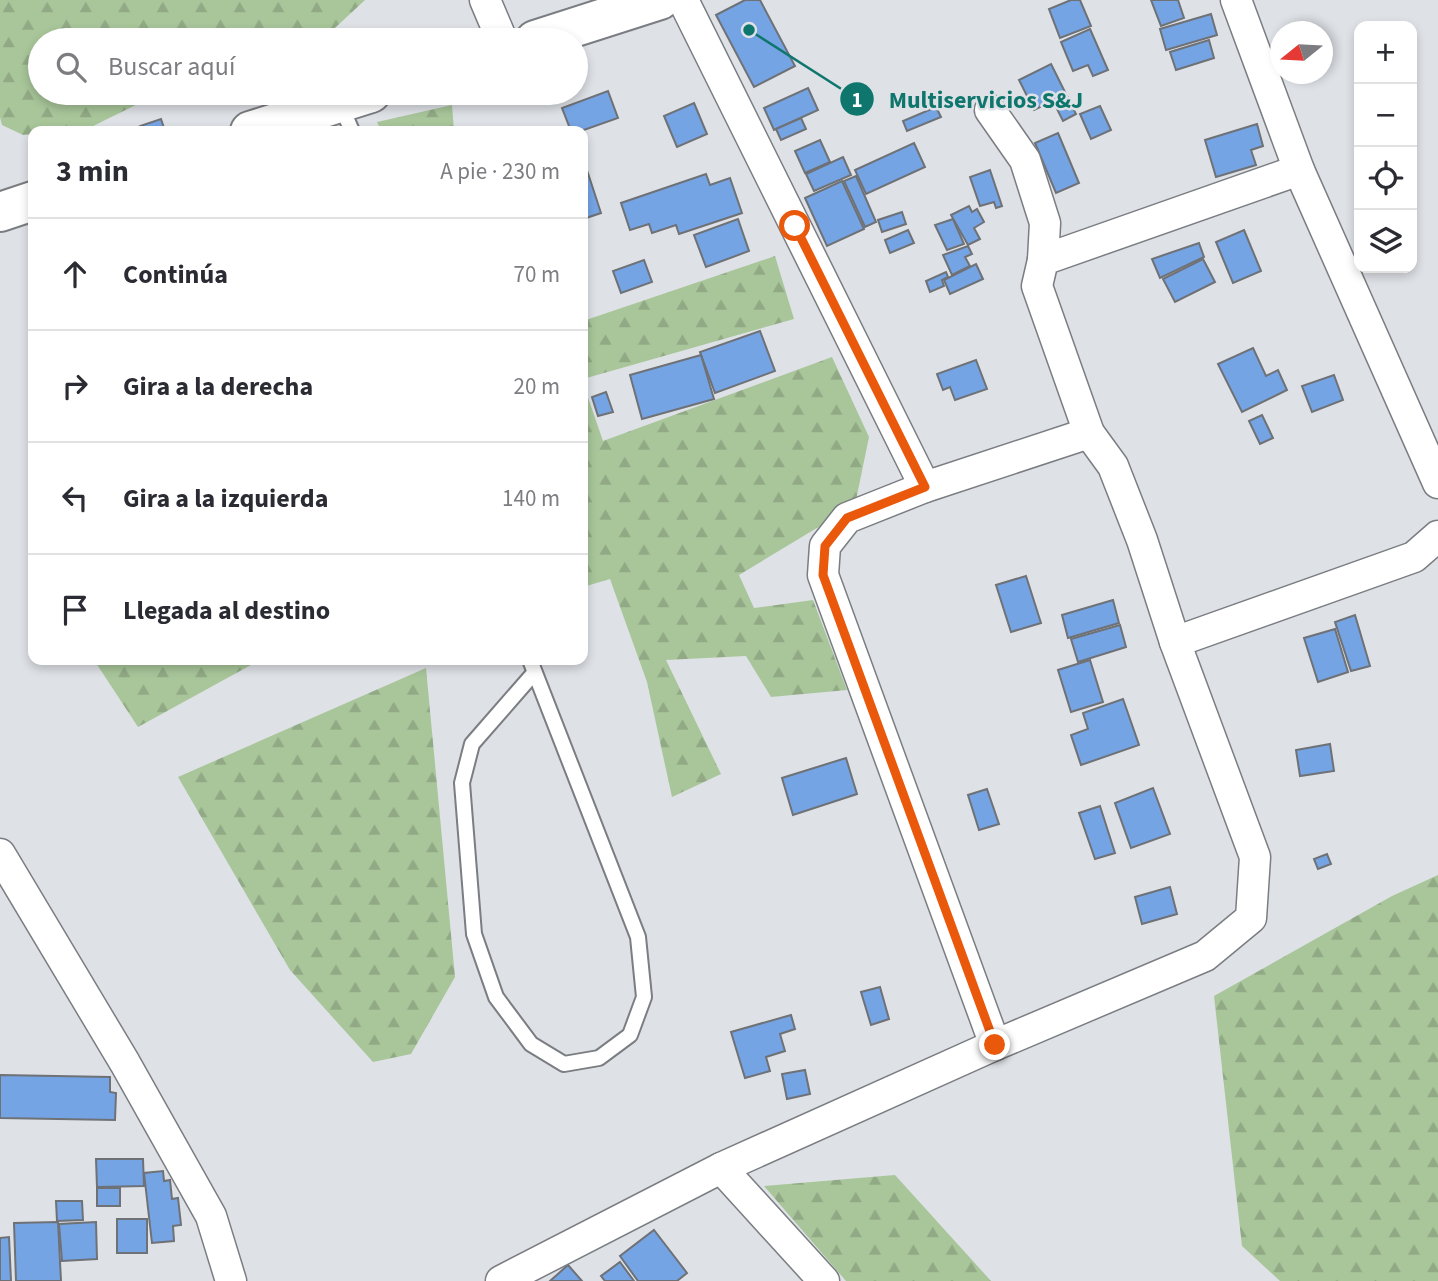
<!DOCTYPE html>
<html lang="es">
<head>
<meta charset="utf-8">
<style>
  body { margin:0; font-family:"Source Sans 3",sans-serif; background:#f2f2f3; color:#2b2b33 }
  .controls { position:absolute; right:21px; top:21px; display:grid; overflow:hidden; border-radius:14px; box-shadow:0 4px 10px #0003 }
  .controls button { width:63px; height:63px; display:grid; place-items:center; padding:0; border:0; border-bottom:2px solid #e1e1e2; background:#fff; color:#2b2b33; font:35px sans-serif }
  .compass { position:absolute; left:1270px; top:21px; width:63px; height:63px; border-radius:50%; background:#fff; box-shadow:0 4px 10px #0003; rotate:252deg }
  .stop { position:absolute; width:21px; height:21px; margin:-16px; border:5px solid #ea580c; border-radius:50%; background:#fff }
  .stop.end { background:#ea580c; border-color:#fff; box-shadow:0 2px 7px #0008 }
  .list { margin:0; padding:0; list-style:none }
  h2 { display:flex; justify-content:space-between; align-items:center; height:91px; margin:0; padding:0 28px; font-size:30px }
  h2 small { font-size:23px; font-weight:400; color:#7c7c81 }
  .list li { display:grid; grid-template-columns:46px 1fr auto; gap:21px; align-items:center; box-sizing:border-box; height:112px; padding:0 28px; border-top:2px solid #e1e1e2 }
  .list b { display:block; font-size:26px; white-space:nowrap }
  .list em { font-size:23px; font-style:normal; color:#7c7c81 }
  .icon { flex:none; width:38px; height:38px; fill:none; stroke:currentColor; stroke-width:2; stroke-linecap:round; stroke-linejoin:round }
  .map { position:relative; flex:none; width:1438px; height:1281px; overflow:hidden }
  .search { position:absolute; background:#fff; box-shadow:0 4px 10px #0003; left:28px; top:28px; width:560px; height:77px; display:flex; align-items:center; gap:18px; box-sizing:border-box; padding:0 24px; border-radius:38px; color:#7c7c81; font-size:26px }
  .panel { position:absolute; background:#fff; box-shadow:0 4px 10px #0003; left:28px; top:126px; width:560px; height:539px; border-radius:14px }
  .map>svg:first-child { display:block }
</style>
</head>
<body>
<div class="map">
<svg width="1438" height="1281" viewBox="0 0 1438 1281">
  <defs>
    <pattern id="forest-firs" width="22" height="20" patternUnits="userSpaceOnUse" patternTransform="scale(1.75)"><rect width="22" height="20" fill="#a8c69a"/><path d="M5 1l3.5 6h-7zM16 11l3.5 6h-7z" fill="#91aa85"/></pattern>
  </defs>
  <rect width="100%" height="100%" fill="#dee1e6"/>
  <g fill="url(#forest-firs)">
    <path d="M0 0H365L322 40H40V93H206L180 104 148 99 87 129 33 131V134L23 135 2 125 0 117Z"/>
    <path d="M452 105 454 131H381L377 122Z"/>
    <path d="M775 256 794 319 583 379V321Z"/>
    <path d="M832 357 869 437 855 505 739 575 754 608 813 600 847 690 771 697 746 656 666 660 721 774 672 797 647 682 610 579 583 587V383L603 441Z"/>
    <path d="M94 660H260L138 727Z"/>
    <path d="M426 668 455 977 411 1054 373 1062 290 970 178 777Z"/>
    <path d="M1438 875V1281H1280L1242 1246 1214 996 1392 896Z"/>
    <path d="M895 1175 991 1281H846L764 1186Z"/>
  </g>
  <g fill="#75a4e5" stroke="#6e7175" stroke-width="2">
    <path d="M745 0H760L795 66 754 87 716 15Z"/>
    <path d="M1071 0H1080L1091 26 1060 38 1049 9Z"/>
    <path d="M1151 0H1178L1184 18 1161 26Z"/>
    <path d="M1211 14 1217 35 1166 50 1160 29Z"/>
    <path d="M1090 29 1108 70 1093 76 1088 65 1073 71 1061 42Z"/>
    <path d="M1209 40 1214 58 1176 70 1170 52Z"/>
    <path d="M1051 64 1076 114 1063 121 1053 101 1034 110 1019 80Z"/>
    <path d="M808 88 818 110 774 130 764 108Z"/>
    <path d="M608 91 618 118 581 131H571L562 108Z"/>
    <path d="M694 103 707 134 677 147 664 116Z"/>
    <path d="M1100 106 1111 130 1091 139 1080 114Z"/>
    <path d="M936 107 941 117 907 131 903 121Z"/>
    <path d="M801 118 806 129 781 140 776 129Z"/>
    <path d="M161 119 164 128 142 131 140 126Z"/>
    <path d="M1257 124 1263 146 1251 150 1256 165 1216 177 1205 140Z"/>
    <path d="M1058 133 1079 183 1056 193 1035 143Z"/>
    <path d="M820 140 830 162 805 173 795 151Z"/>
    <path d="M914 143 925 167 866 194 855 170Z"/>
    <path d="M843 157 851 175 814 191 806 174Z"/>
    <path d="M583 158 601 213 583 219Z"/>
    <path d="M990 170 1002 206 996 208 994 202 980 206 970 177Z"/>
    <path d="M706 174 710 185 730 178 742 213 679 234 676 225 652 233 649 224 630 230 621 203Z"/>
    <path d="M856 176 876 222 865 227 844 181Z"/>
    <path d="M842 181 864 229 827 246 805 198Z"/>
    <path d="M969 206 972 212 977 209 984 222 974 228 980 239 968 245 951 215Z"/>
    <path d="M902 212 906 224 882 232 878 220Z"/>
    <path d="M738 219 749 251 706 267 694 235Z"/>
    <path d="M953 219 964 244 947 250 935 225Z"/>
    <path d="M908 230 914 243 890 253 885 240Z"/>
    <path d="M1244 230 1261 271 1233 283 1216 242Z"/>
    <path d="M1199 243 1204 257 1160 278 1152 259Z"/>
    <path d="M968 246 972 254 965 257 970 266 952 275 943 255Z"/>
    <path d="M1203 259 1215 282 1175 302 1163 279Z"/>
    <path d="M644 260 652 282 621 293 613 271Z"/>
    <path d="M976 264 983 279 950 294 944 280Z"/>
    <path d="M946 272 948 277 942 280 944 286 930 292 926 281Z"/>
    <path d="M760 331 775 371 715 393 700 352Z"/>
    <path d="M1253 348 1266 376 1278 370 1287 390 1242 412 1218 364Z"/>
    <path d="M701 355 714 399 642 419 630 375Z"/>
    <path d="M976 360 987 389 955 400 950 387 943 390 937 374Z"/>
    <path d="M1334 375 1343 400 1312 412 1302 386Z"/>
    <path d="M606 392 613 412 598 416 592 397Z"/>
    <path d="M1262 415 1273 438 1260 444 1249 421Z"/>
    <path d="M1026 576 1041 623 1011 632 996 585Z"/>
    <path d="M1113 600 1119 623 1068 638 1062 615Z"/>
    <path d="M1355 615 1370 666 1351 671 1335 622Z"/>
    <path d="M1120 625 1126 647 1078 662 1071 639Z"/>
    <path d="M1335 629 1348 672 1318 682 1304 638Z"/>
    <path d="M1090 660 1103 702 1071 712 1058 670Z"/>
    <path d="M1123 699 1139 745 1081 765 1071 735 1088 729 1083 713Z"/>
    <path d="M1330 744 1334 771 1300 776 1296 750Z"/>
    <path d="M846 758 857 794 793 815 782 778Z"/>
    <path d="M1153 788 1170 834 1131 848 1115 803Z"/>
    <path d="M987 789 999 824 979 830 968 795Z"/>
    <path d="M1100 806 1115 853 1095 859 1079 813Z"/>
    <path d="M1327 854 1331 864 1318 869 1314 859Z"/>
    <path d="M1170 887 1177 914 1142 924 1135 897Z"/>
    <path d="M880 987 889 1019 871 1025 861 992Z"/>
    <path d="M791 1015 795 1029 780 1034 785 1051 766 1057 770 1071 745 1078 731 1032Z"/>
    <path d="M805 1070 810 1094 787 1099 782 1074Z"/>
    <path d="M0 1075 110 1077V1092L116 1093 115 1120 0 1118Z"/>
    <path d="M96 1159H143L144 1186 97 1187Z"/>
    <path d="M163 1171 164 1181 170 1180 172 1199 178 1198 181 1225 173 1226 174 1241 152 1243 144 1173Z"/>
    <rect x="97" y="1188" width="23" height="18"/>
    <path d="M56 1201H82L83 1220 57 1221Z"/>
    <rect x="117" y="1219" width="30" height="34"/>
    <path d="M58 1222 61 1281H16L14 1223Z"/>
    <path d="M96 1222 97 1259 62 1261 59 1224Z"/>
    <path d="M654 1230 687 1273 677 1281H638L620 1256Z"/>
    <path d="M9 1237 11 1281H0V1238Z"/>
    <path d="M620 1262 634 1281H605L601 1276Z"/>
    <path d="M568 1265 582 1281H550Z"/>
  </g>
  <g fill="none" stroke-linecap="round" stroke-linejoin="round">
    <g stroke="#7a7d81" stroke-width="18">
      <g id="service">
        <path d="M340 104 352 131"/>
        <path d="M530 660 638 937 644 997 630 1035 599 1058 564 1064 531 1044 496 997 474 934 462 783 472 744 534 673"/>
      </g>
    </g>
    <g stroke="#7a7d81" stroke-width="33">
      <g id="minor">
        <path d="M485 0 502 40"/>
        <path d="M683 0 925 487 1089 433"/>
        <path d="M1236 0 1299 170 1438 483"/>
        <path d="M990 110 1025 160 1045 223 1043 260"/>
        <path d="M925 487 847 518 825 546 823 575 995 1045"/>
        <path d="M1175 642 1414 557 1438 536"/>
        <path d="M0 854 125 1063 211 1216 231 1281"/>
        <path d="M721 1168 824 1281"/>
        <path d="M501 1281 721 1168 995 1045 1205 956 1251 918 1255 857 1175 642 1142 540 1113 466 1089 433 1037 286 1043 260 1299 170"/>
      </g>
    </g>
    <g stroke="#7a7d81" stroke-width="42">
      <g id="secondary">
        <path d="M535 40 660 0"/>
        <path d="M250 131 371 93"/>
        <path d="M0 212 33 201"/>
      </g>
    </g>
    <use href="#service" stroke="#fff" stroke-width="14"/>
    <use href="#minor" stroke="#fff" stroke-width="30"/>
    <use href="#secondary" stroke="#fff" stroke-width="38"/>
  </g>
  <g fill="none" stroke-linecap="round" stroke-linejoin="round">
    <path stroke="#ea580c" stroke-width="9" d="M795 226 925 487 847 518 825 546 823 575 995 1045"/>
  </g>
  <path fill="none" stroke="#0f766e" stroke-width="2.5" d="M749 30L857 99"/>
  <g fill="#0f766e" stroke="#dee1e6" stroke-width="2.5">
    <circle cx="749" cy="30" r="7"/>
    <circle cx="857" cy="99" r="18"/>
  </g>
  <g font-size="21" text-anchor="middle" font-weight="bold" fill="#fff">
    <text x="857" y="107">1</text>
  </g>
  <g font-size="24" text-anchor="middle" font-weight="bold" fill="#0f766e" stroke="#dee1e6" stroke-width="5" stroke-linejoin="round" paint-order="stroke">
    <text x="986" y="108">Multiservicios S&amp;J</text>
  </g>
</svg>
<div class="controls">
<button>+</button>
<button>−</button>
<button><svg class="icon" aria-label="locate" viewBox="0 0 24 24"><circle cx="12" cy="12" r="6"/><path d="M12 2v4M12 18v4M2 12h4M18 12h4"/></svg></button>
<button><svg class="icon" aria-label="layers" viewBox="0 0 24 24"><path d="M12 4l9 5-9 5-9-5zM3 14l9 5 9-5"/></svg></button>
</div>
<svg class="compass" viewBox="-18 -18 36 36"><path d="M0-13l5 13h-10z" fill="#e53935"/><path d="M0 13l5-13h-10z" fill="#7c7c81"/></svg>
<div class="stop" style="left:795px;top:226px"></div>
<div class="stop end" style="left:995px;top:1045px"></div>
<div class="search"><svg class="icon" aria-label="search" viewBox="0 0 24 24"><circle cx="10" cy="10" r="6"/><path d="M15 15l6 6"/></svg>Buscar aquí</div>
<section class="panel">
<h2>3 min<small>A pie · 230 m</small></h2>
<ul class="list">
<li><svg class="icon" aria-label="ahead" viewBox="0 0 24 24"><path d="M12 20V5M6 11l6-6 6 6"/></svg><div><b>Continúa</b></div><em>70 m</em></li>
<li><svg class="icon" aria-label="right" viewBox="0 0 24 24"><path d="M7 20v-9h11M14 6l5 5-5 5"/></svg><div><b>Gira a la derecha</b></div><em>20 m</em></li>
<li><svg class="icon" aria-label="left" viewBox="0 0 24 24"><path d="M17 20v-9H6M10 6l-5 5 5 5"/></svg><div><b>Gira a la izquierda</b></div><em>140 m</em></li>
<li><svg class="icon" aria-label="arrive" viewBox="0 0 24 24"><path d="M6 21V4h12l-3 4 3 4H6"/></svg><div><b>Llegada al destino</b></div></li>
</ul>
</section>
</div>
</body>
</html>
